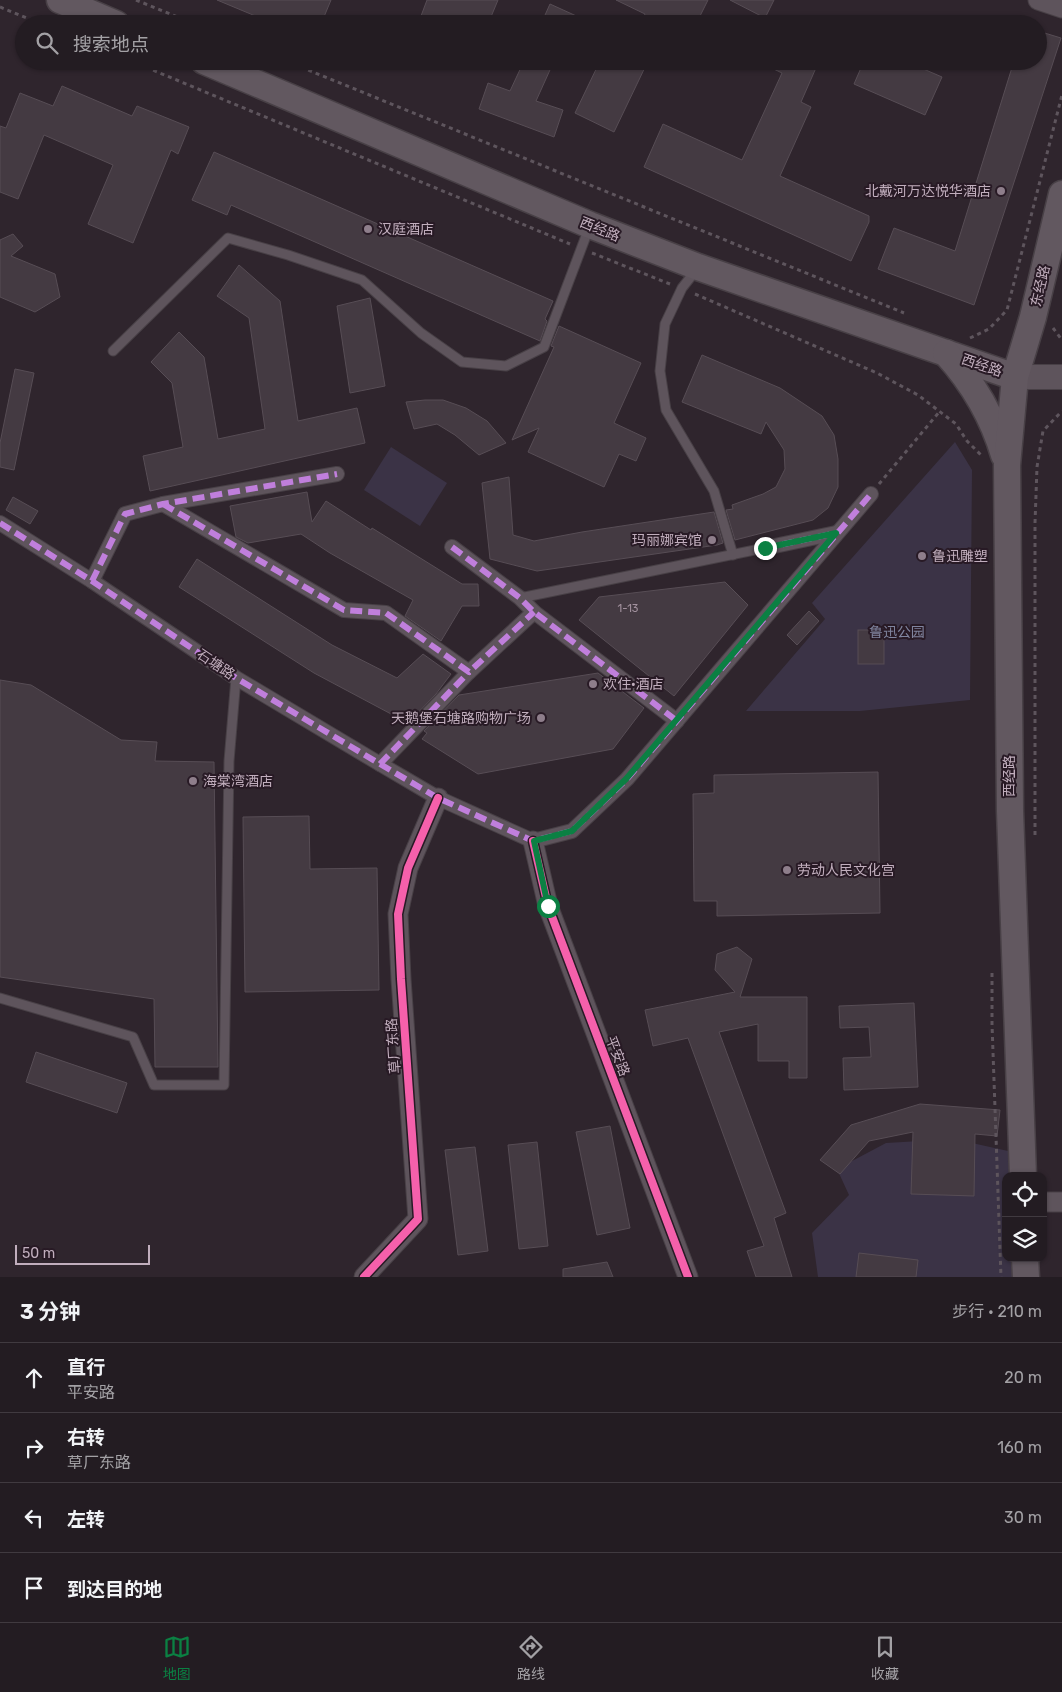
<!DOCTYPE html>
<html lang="zh">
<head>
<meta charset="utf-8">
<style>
  body { margin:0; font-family:Rubik,"Noto Sans SC",sans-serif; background:#2b252a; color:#f1f3f6 }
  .controls { position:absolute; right:15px; bottom:15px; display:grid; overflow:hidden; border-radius:10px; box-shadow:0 1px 4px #0004 }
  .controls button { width:45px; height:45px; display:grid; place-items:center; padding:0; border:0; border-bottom:1px solid #403a40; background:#231c22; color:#f1f3f6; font:25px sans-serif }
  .scale { position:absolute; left:15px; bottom:12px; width:135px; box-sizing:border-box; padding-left:5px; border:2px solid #c1aebd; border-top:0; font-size:14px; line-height:18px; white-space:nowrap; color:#c1aebd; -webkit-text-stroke:4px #281a25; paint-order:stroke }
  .stop { position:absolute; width:15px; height:15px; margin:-11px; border:4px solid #0b8043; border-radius:50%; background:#fff }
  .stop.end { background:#0b8043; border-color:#fff; box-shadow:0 1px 5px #0008 }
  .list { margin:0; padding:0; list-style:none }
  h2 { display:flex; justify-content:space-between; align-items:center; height:65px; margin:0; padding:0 20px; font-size:21px }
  h2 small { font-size:16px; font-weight:400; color:#a3a1a5 }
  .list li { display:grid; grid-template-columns:32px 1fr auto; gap:15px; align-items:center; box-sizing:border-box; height:70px; padding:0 20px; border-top:1px solid #403a40 }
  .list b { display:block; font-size:19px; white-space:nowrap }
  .list p { margin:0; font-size:16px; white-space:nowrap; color:#a3a1a5 }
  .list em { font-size:16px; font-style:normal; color:#a3a1a5 }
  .icon { flex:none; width:28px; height:28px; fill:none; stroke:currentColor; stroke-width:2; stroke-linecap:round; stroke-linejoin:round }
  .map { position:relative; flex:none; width:1062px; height:1277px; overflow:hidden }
  .search { position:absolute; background:#231c22; box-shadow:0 1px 4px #0004; left:15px; right:15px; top:15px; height:55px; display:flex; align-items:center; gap:12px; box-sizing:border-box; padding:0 18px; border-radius:28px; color:#a3a1a5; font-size:19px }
  .sheet { height:345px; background:#231c22 }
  nav { display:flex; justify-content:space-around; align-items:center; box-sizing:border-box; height:70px; border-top:1px solid #403a40; background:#231c22; font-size:14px; color:#a3a1a5 }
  nav a { display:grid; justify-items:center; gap:2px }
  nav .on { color:#0b8043 }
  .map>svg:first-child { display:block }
</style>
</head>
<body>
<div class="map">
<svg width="1062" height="1277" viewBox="0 0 1062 1277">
  <rect width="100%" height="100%" fill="#2f252d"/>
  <g fill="#3b3346">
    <path d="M955 442 972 470 970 700 860 711H746L825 619 812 603Z"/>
    <path d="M391 447 447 483 420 526 364 490Z"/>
    <path d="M954 1139 1017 1153V1176H1006V1258H1019V1277H818L812 1233 849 1195 837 1169 886 1143Z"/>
  </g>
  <g fill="#443a42" stroke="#574d55">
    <path d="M217 0H331L321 24H264L265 20Z"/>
    <path d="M427 0H498L488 24H418Z"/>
    <path d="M616 0H708L696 24H640L645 14Z"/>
    <path d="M730 0H774L765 18Z"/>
    <path d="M550 4 594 24H541Z"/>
    <path d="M1038 31 1061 38 974 305 878 269 894 228 955 251 1014 61H1038Z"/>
    <path d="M524 61H554L536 101 563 110 554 137 479 109 488 83 510 91Z"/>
    <path d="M600 61H648L614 132 575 113Z"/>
    <path d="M757 61H819L801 102 811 107 780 176 869 216V222L851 261 644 167 663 124 742 160 782 73Z"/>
    <path d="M864 61H905L942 77 925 115 854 84Z"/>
    <path d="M62 86 132 116 137 106 189 127 178 154 171 150 133 243 88 224 113 165 44 135 18 199 0 192V126L6 128 20 93 53 106Z"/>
    <path d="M214 152 553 301 545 319 547 321 540 341 231 205 227 215 192 200Z"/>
    <path d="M13 234 23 246 11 256 55 274 60 297 35 312 0 297V240Z"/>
    <path d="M239 265 280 301 298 421 357 408 365 443 150 491 143 456 183 447 172 383 151 362 179 332 204 357 218 439 265 429 249 318 217 296Z"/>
    <path d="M370 298 385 386 350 393 337 306Z"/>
    <path d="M559 326 641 363 614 423 646 438 636 461 619 454 604 487 528 452 539 428 512 440 554 347 551 346Z"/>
    <path d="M702 355 780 388 822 416 834 435 838 459V487L828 508 813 520 735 540 726 510 733 509 732 505 763 494 776 487 785 469 784 450 766 422 761 434 682 402Z"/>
    <path d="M15 369 34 373 14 470 0 467V443Z"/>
    <path d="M425 400H443L466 408 487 421 506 443 479 455 455 435 437 424 414 429 406 402Z"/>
    <path d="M509 477 513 535 534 541 582 532 714 512 723 543 717 545 537 571 490 559 482 483Z"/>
    <path d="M307 492 312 522 326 501 371 530 372 528 462 584H478L479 606H462L441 641 405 616 413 600 330 553 301 534 248 543 236 537 230 506Z"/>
    <path d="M13 497 38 511 30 524 6 510Z"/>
    <path d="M197 559 332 645 397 678 423 654 451 674 436 694 408 723 314 673 179 587Z"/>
    <path d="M725 582 748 605 674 696 579 620 599 597Z"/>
    <path d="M809 611 819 621 797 645 787 635Z"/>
    <rect x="858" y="630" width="26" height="34"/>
    <path d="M598 673 644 708 613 749 478 774 422 739 427 733 424 731 459 695Z"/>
    <path d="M0 680 31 685 121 740 157 742 155 761 214 762 218 1067H155L154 999 0 977Z"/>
    <path d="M878 772 880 913 717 916V901H694L693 794 714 793V775Z"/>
    <path d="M309 816 310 869 377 868 379 990 245 992 243 817Z"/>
    <path d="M737 947 752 959 740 997H807V1078H789V1061H758V1024L719 1032 786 1213 774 1218 792 1277H756L747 1251 764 1246 688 1038 653 1046 645 1010 735 992 715 970 717 954Z"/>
    <path d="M914 1003 918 1087 844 1090 843 1058 871 1057 869 1027 840 1028 839 1006Z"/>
    <path d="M36 1052 127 1083 117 1113 26 1082Z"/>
    <path d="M920 1104 1000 1110 997 1136 975 1134 974 1196 911 1194 913 1132 869 1141 840 1174 820 1160 851 1125Z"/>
    <path d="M610 1126 630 1228 597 1235 576 1132Z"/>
    <path d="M537 1142 548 1246 519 1249 508 1145Z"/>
    <path d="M475 1147 488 1251 458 1255 445 1150Z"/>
    <path d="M859 1253 918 1260 916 1277H856Z"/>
    <path d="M607 1262 613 1277H563V1269Z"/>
  </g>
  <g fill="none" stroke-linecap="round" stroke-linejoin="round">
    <g stroke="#484046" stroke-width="11">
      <g id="service">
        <path d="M697 269 682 288 665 324 660 371 666 410 714 491 733 555"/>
        <path d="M113 351 228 238 288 255 362 280 421 333 462 362 506 366 544 347 589 228"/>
        <path d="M520 598 765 548"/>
        <path d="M0 998 133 1037 154 1085H224L229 761 236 678"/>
      </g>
    </g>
    <g stroke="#484046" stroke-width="16">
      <g id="pedestrian">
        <path d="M163 504 344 610 386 613 469 672 534 612"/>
        <path d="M0 523 92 581 236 678 380 764 438 798 533 841 572 831 627 779 871 494"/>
        <path d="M452 547 520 598 534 612 677 721"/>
        <path d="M765 548 836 533"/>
        <path d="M92 581 125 514 163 504 337 474"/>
        <path d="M380 764 469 672"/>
      </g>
    </g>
    <g stroke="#484046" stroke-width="21">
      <g id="minor">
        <path d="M1038 0 1062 8"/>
        <path d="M533 841 548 906 688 1277"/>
        <path d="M1043 1202H1062"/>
        <path d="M364 1277 418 1219 401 979 398 914 408 868 438 798"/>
      </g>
    </g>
    <g stroke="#484046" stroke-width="26">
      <path id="tertiary" d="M1015 377H1062"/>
    </g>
    <g stroke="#484046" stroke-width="29">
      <g id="secondary">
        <path d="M60 0 116 24"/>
        <path d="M204 61 590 225 698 267 1015 377"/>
        <path d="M946 353C973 383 993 417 1004 455"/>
        <path d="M1023 1176 1010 811 1007 465 1015 377 1033 317 1062 194"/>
        <path d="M1025 1258 1026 1277"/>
      </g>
    </g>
    <g stroke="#5e555d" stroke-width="3" stroke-dasharray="4 4" stroke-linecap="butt">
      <path d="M136 0 195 24"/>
      <path d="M0 7 41 24"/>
      <path d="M131 61 570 244"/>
      <path d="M286 61 904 313"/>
      <path d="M592 253 670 284"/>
      <path d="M695 294 877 373 918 395 956 424 967 441 981 455"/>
      <path d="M1053 328 1062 340"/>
      <path d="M970 338 989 329 1007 310 1062 95"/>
      <path d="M879 484 940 411"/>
      <path d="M1035 835V523L1037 467 1043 431 1062 411"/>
      <path d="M992 973V1024L1001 1277"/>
    </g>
    <use href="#service" stroke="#5e545c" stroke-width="9"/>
    <use href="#pedestrian" stroke="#5e545c" stroke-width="14"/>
    <use href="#minor" stroke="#5e545c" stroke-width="19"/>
    <use href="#tertiary" stroke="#5e545c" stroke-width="24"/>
    <use href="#secondary" stroke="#625860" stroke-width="26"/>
    <g stroke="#c07fdc" stroke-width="6" stroke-dasharray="12 6" stroke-linecap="butt">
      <path d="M163 504 344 610 386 613 469 672 534 612"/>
      <path d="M0 523 92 581 236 678 380 764 438 798 533 841 572 831 627 779 871 494"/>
      <path d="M452 547 520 598 534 612 677 721"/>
      <path d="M765 548 836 533"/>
      <path d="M92 581 125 514 163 504 337 474"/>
      <path d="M380 764 469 672"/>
    </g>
    <g stroke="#281a25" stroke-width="11">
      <g id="cycleway">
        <path d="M533 841 548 906 688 1277"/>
        <path d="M364 1277 418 1219 401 979 398 914 408 868 438 798"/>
      </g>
    </g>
    <use href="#cycleway" stroke="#f560ab" stroke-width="8"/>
  </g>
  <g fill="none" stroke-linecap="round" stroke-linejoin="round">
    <path stroke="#0b8043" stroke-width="6" d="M548 906 534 841 572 831 626 779 836 533 765 548"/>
  </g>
  <g fill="#8e7e8b" stroke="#281a25" stroke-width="2">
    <circle cx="1001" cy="191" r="5"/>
    <circle cx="368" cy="229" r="5"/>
    <circle cx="712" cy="540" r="5"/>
    <circle cx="922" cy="556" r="5"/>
    <circle cx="593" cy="684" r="5"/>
    <circle cx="541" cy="718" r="5"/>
    <circle cx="193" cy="781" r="5"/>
    <circle cx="787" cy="870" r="5"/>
  </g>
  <g text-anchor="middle" stroke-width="4" stroke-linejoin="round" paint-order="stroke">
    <g font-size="11" fill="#a2919e">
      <text x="628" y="612">1-13</text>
    </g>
    <g font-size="14" fill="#c1aebd" stroke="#281a25" text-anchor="start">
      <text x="991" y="196" text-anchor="end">北戴河万达悦华酒店</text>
      <text x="378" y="234">汉庭酒店</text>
      <text x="702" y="545" text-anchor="end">玛丽娜宾馆</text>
      <text x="932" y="561">鲁迅雕塑</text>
      <text x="603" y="689">欢住·酒店</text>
      <text x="531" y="723" text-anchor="end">天鹅堡石塘路购物广场</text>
      <text x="203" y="786">海棠湾酒店</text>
      <text x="797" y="875">劳动人民文化宫</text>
    </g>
    <g font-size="14" fill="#c1aebd" stroke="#281a25">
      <text transform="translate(600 229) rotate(22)" y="5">西经路</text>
      <text transform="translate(1040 286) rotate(-77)" y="5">东经路</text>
      <text transform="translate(982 365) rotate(19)" y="5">西经路</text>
      <text transform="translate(216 664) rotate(34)" y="5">石塘路</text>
      <text transform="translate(1009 776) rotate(-90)" y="5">西经路</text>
      <text transform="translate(393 1046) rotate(-94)" y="5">草厂东路</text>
      <text transform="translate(618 1056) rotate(69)" y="5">平安路</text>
    </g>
    <g font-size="14" fill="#80859f" stroke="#281a25">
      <text x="897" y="637">鲁迅公园</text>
    </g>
  </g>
</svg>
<div class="controls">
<button><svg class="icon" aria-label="locate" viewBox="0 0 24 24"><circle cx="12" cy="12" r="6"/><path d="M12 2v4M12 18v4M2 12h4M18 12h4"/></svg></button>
<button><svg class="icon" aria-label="layers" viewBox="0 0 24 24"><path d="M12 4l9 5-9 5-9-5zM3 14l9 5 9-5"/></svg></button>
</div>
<div class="scale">50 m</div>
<div class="stop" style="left:548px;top:906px"></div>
<div class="stop end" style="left:765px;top:548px"></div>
<div class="search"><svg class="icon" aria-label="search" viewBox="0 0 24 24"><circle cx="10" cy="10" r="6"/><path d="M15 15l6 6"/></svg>搜索地点</div>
</div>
<section class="sheet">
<h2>3 分钟<small>步行 · 210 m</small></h2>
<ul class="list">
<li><svg class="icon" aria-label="ahead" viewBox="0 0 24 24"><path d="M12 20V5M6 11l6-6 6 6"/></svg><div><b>直行</b><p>平安路</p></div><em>20 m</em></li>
<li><svg class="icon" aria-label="right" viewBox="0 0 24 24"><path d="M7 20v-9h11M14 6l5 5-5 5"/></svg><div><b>右转</b><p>草厂东路</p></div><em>160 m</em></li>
<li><svg class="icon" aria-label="left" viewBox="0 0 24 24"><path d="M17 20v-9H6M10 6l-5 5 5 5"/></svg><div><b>左转</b></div><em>30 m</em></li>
<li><svg class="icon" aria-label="arrive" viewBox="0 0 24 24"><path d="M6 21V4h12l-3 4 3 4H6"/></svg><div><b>到达目的地</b></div></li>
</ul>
</section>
<nav>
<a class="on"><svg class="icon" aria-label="map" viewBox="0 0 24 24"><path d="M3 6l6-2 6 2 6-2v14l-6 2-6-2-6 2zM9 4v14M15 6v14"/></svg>地图</a>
<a><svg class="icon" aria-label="directions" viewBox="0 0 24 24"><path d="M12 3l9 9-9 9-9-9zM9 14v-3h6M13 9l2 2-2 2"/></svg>路线</a>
<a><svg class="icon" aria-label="saved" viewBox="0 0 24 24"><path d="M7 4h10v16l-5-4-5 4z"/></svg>收藏</a>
</nav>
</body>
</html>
